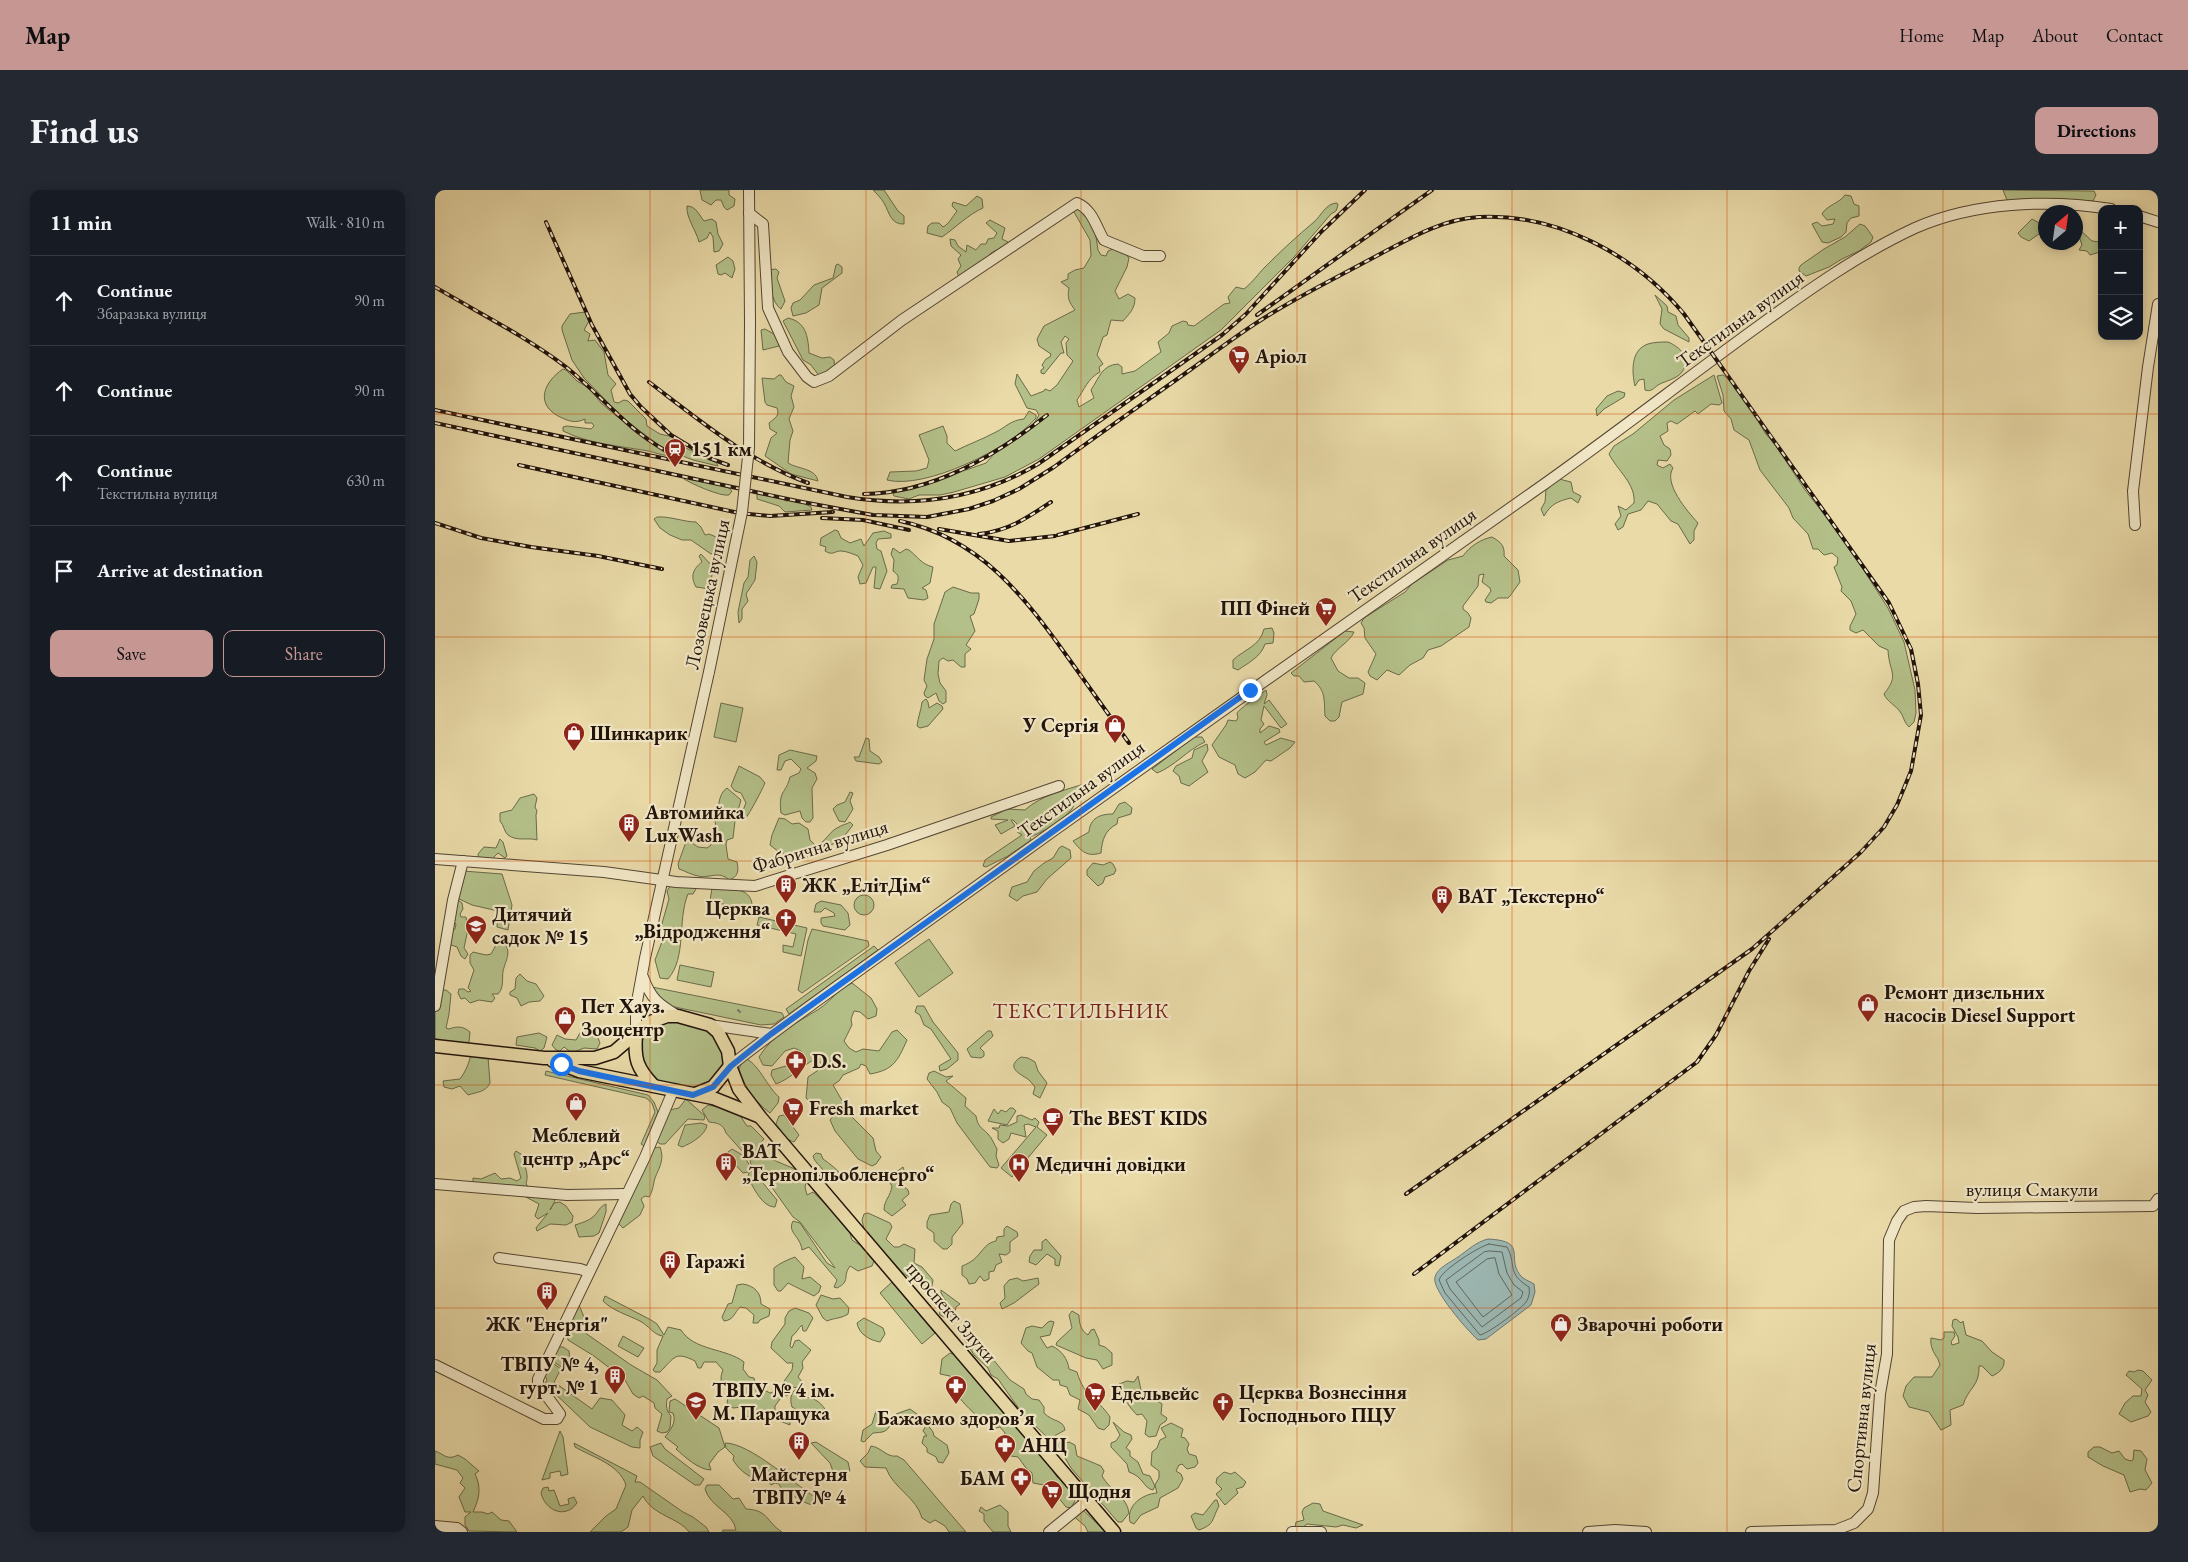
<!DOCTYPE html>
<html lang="en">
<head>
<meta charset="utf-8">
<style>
  body { margin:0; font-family:"EB Garamond",serif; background:#242831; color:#f1f3f6 }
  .controls { position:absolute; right:15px; top:15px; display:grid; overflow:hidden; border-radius:10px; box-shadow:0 2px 12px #0003 }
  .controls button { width:45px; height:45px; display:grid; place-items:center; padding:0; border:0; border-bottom:1px solid #363941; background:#171b24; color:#f1f3f6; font:25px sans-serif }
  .compass { position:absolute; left:1603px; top:15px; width:45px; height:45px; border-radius:50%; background:#171b24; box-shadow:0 2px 12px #0003; rotate:29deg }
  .stop { position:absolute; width:15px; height:15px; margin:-11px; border:4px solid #1a73e8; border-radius:50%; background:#fff }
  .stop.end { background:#1a73e8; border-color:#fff; box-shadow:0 1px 5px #0008 }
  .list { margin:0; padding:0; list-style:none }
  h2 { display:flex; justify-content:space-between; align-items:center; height:65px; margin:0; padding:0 20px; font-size:21px }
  h2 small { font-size:16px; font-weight:400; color:#9ea1a6 }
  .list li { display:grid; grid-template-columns:32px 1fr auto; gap:15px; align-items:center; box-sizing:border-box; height:90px; padding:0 20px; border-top:1px solid #363941 }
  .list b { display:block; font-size:19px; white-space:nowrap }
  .list p { margin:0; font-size:16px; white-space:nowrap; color:#9ea1a6 }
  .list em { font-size:16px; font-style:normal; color:#9ea1a6 }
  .actions { display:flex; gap:10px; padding:15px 20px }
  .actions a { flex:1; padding:11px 0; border:1px solid #c59692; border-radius:10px; text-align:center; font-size:18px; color:#c59692 }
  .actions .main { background:#c59692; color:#111 }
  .icon { flex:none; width:28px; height:28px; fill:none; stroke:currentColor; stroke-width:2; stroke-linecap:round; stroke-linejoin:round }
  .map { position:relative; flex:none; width:1723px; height:1342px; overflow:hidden; border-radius:10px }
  header { display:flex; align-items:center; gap:30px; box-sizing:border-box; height:70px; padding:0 25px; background:#c59692; color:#111 }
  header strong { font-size:24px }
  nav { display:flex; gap:28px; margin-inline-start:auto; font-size:18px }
  .intro { display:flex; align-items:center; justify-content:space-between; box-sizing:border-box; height:120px; padding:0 30px }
  h1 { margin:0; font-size:35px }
  .button { padding:12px 22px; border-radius:10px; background:#c59692; color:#111; font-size:18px; font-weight:700 }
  main { display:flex; gap:30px; padding:0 30px }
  aside { flex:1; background:#171b24; border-radius:10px; box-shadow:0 2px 12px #0003 }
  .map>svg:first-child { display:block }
</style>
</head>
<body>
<header>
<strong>Map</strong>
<nav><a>Home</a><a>Map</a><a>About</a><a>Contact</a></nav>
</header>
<div class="intro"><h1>Find us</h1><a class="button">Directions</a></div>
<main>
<aside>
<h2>11 min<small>Walk · 810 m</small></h2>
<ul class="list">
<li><svg class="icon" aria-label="ahead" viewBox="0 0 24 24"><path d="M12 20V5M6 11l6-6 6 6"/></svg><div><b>Continue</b><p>Збаразька вулиця</p></div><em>90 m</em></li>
<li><svg class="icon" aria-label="ahead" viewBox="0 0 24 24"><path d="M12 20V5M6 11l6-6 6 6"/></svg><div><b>Continue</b></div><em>90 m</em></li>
<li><svg class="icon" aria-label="ahead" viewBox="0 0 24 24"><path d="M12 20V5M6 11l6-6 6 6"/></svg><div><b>Continue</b><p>Текстильна вулиця</p></div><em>630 m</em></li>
<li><svg class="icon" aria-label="arrive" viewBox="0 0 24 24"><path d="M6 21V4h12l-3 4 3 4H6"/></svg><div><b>Arrive at destination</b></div></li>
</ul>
<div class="actions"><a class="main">Save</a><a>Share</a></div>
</aside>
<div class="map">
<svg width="1723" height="1342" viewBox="0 0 1723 1342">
  <rect width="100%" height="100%" fill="#e9daa8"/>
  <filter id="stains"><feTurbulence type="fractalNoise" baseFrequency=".004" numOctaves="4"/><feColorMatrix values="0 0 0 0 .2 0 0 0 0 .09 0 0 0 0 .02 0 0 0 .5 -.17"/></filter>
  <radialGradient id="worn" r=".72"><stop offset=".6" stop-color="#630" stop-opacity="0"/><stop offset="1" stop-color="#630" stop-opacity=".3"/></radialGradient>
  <g fill="#b4c089" stroke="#6a6a4a">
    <path d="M265 0H294V5L300 9 299 16 292 20 289 17 286 10H281L276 15 267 10Z"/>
    <path d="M438 0H449L463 21 469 26V34C456 35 454 22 449 13 446 8 442 4 438 0Z"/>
    <path d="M1568 0 1654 1H1659L1661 5 1658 11 1599 9 1575 11 1572 10Z"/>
    <path d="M1410 5 1416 6 1419 14 1424 16V26L1416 28 1412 33 1411 42 1406 47 1393 53 1387 52 1377 34 1382 32 1387 36 1398 34 1400 29 1392 30 1387 24C1392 15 1405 13 1410 5Z"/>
    <path d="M542 6 547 9 548 18C534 24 520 38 507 47L492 43 493 36 497 33H504L508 37C515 33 517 27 522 21L517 16 518 12 531 16Z"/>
    <path d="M638 12 659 33 663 60 666 65 671 66 673 61 678 59 689 62 694 68 692 77 680 101 684 109 693 104 700 108C700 119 694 124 688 131L676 130 672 145 668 147 662 165 668 174 664 177 665 182C653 188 649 200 642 210L644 217 659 208 656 200C664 188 667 175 683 174L687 177V184L700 181 726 162 723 152 734 143 737 136 748 131 752 132 753 135 759 136 789 114 795 113 793 107 801 97 809 99C818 92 823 84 830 77 846 61 862 46 879 32 886 26 891 13 902 13L903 15 901 21 896 24 859 67 786 140 604 269 570 287 519 302 505 305H484L474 309 459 306 458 304 462 301 484 296 514 285 520 281 531 280 551 273 559 264 595 240 604 225 601 220 592 218 580 194 582 184 596 206 609 201 610 199 615 201 622 195 638 171 632 165 631 153 634 149 630 146 626 152 629 163H626L609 184 606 183V180L609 178 607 175 611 169 615 167 616 164 604 156 602 149 609 136 640 120C634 112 632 108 634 98L626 92 633 89V84L640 80 649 78 656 66 655 50 639 22H632Z"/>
    <path d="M252 16C261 16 264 25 269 31L277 29 281 32 283 44 288 54 284 61 279 62 278 47 275 42 272 48 264 52C261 40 251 28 252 16Z"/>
    <path d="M1597 29 1604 33 1608 41 1594 51 1586 47 1583 43Z"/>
    <path d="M555 30 570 38 567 49 573 52 571 55 556 63 550 71 524 87 522 82 526 76 523 69 526 65 516 56 515 49 520 50 523 56 531 62 532 55 541 60 546 54H551L553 49 559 48 562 43 551 33Z"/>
    <path d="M1425 34 1430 36 1438 47 1436 52 1424 61 1407 69 1394 77 1371 86 1364 81V78L1366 75 1389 59 1410 47Z"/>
    <path d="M1645 40 1657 51 1664 52 1667 56 1665 62 1655 65 1652 61 1644 60 1647 55 1643 43Z"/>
    <path d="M293 67 298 71 300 79 297 88 290 83 286 85 283 84 281 75Z"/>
    <path d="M403 74 407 77V83L387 98 384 115 371 123 358 126 356 118 358 113 365 110 379 95 398 88 401 75Z"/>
    <path d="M341 79 344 82 342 88 350 111 346 119C336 112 334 92 333 80Z"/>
    <path d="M1220 105 1232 116 1233 122 1241 126 1243 135 1254 148V152L1229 139 1225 134 1227 119Z"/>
    <path d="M150 122 154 131 149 140 155 144 153 151 160 150 169 162 173 185 181 194 176 200 179 212 183 213 189 210 193 211 211 229 212 236 225 244 239 247 251 258 281 272 283 276 258 270 229 259 189 229 149 188 137 170 127 140V136L135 124Z"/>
    <path d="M353 128C371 132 373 146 374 163L387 168 395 167 399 170 400 179 385 187 376 175 368 170 348 131Z"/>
    <path d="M330 139 339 144 345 153 344 156 328 160 326 140Z"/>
    <path d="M1233 152C1245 157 1257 168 1247 182 1242 189 1230 191 1223 195 1218 199 1216 202 1210 200L1209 189 1204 190 1200 196C1197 183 1195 160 1213 154 1219 152 1227 152 1233 152Z"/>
    <path d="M128 179 131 180 142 191 154 198 166 213 180 225 233 265C226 266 220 262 213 261 185 256 154 254 128 241V237L132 236 156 239 159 236 157 233H150V229C140 234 133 231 123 226 100 213 109 192 128 179Z"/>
    <path d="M344 185H346L351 192 359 196 356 206 359 217 354 229 358 241 355 250 353 273C362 279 381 278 383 291L356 284 330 266 336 248 342 243 335 239 334 233C340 228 345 226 342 218L332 215 330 212 327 188 339 189Z"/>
    <path d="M1279 185 1287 213 1284 215 1276 214 1263 224 1260 221 1242 234 1236 231 1232 233 1233 241 1225 246 1229 255 1235 259 1236 265 1232 271 1223 270 1222 275 1228 278 1235 274 1238 278C1228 293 1252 321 1263 333L1259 341V350L1255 354 1243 334 1236 331 1222 314 1213 311 1206 320 1193 324 1188 337 1183 340 1180 334 1186 326 1183 316 1191 320 1199 313C1201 294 1182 280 1174 264L1179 256 1198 244 1239 210Z"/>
    <path d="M1288 185 1297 192 1300 199 1315 217 1330 243 1341 256 1370 300 1410 351 1453 418 1469 452 1480 500 1481 523 1479 532 1474 537C1469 532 1469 528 1466 523 1461 515 1452 512 1449 504 1465 484 1454 483 1453 460L1444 456 1428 440 1421 443 1415 440V436L1421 424 1416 411 1406 401 1407 397 1399 377 1402 375 1403 368 1397 363 1389 365 1383 359H1378L1373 344 1358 328 1354 318 1325 280 1314 250 1299 240 1296 229 1289 221 1288 205 1282 186Z"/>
    <path d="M1183 201 1190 203 1189 207 1169 219 1162 226 1161 219 1172 206Z"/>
    <path d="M594 221 601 225V228C576 258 490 300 452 290L455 282 481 281 492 278 494 270 484 245 508 236 512 246V253L520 261C534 254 548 249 561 242 571 237 576 230 589 229Z"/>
    <path d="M251 287 289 294 297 301 294 305C286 307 257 294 249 289Z"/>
    <path d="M1124 289 1136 292 1138 302 1146 306 1143 313 1136 308C1123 311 1116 314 1109 326L1106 319 1110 312 1111 300Z"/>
    <path d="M322 304 346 308 351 311 360 309 376 317 377 320 350 322 344 316 322 309Z"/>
    <path d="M222 327C235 326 249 332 261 332L266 337 270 345 274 344 281 347 283 354 280 363 276 364 256 350H247L235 345 225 338 219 329Z"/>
    <path d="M400 340 403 341 406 348 415 353 426 349 429 356 438 343 449 341 456 344V348L443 349 441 353 442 359 446 361 452 381 445 399 439 398 441 377H438L431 393 425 394 423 387 428 375 423 366C418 364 411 361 406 361 399 361 398 366 390 361L391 357 385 355 386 348Z"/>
    <path d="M1057 347C1066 352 1070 356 1069 366L1083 380 1085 392 1075 406 1073 408H1063L1056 413 1051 412 1050 410 1056 401 1055 398 1047 392 1049 384 1044 385 1043 396 1028 416V419L1033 423 1036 428 1034 437 1006 456 993 460 988 468 975 475 964 485 952 480 942 490 935 486 933 482 941 464 930 448 929 438 926 433 929 428 970 402 977 394 1013 370 1028 366C1034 357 1046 349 1057 347Z"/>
    <path d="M458 358 465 363 471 359 474 360C483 367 486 374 498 377L495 393 487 398 491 400 493 408 489 410 473 408 469 399 456 398 457 395 462 394C464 388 464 385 458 381L459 370 456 364Z"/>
    <path d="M266 364 278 377 275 399 261 397C255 386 258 379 267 372L264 366Z"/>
    <path d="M319 366 322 372 320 390 311 404 313 411 307 419V429L304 433 303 422 309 393 313 387 315 370Z"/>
    <path d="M518 397 536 403H544V409L539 424 535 426 540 441 531 455 536 459 530 464V477H526L518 470 513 471 508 468 504 471 503 484 505 493 511 501V512L508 514 504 511 501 503 493 508 490 506 489 503 492 496 489 490 492 469 499 449V434L510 402Z"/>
    <path d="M837 438 839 443 838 453 830 454C826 467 813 473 803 480L798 478V470C810 459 825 456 829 439Z"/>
    <path d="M910 441 919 442C915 452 901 458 896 468L903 481 914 488H923L930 493 928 504 907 512 904 527 900 531H895L890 526C889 511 891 501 879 491L869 492 864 486H859L856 483Z"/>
    <path d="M831 500 832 505 829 514 834 510 852 534 846 538 829 516 826 530 829 534 825 539V543L834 536 844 539 845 542 829 552 831 555 846 548 860 552 855 558 836 571 831 570 820 582 810 588 803 584 800 575 784 567 777 555 791 535 793 530 801 531 803 528 802 523C803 520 827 503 831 500Z"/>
    <path d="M491 509 493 512 494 518 502 513 507 516 508 519 493 536 485 538 482 536C483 527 486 521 487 512Z"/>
    <path d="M286 513 308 518 301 552 279 547Z"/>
    <path d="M759 547H767L770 552C752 560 740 576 722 583L717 579Z"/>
    <path d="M431 548 434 549 435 561 444 567 447 572 444 574 421 571 419 567H424Z"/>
    <path d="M772 554 773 560 767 571 773 582 754 596 746 593 744 586 738 581 741 576 757 568 759 560Z"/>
    <path d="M355 560 382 566 381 571 372 578 380 583 382 589 377 598 378 628 375 632H371L367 628 365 621 350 625 346 623C343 600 351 604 355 587L364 583 366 579 356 569 350 571 346 580H342L344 565Z"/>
    <path d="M304 576 325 587 330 593C327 600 313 627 309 630L305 627 311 613 306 603 300 601 296 596Z"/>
    <path d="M652 593 658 594 653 599 642 604C641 609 640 614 637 619 631 628 605 644 595 647L596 650 573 666 551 677 548 676 550 670 587 645 582 642V634L578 630H576L580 636 566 644 560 635 573 630 556 629V627L572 619 590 620C606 605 631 600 652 593Z"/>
    <path d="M292 598 306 610 300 631 298 648 292 650 291 655 293 669 302 672C304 681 303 687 294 690 284 680 274 689 263 686 257 685 250 681 244 679L243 674 256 638H258L261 645 257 653 263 657 272 658 276 655 277 646 282 640 280 632C284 622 282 604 292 598Z"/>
    <path d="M415 602 418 603 415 611 418 619 410 632 404 631 398 619 402 615 410 612Z"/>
    <path d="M99 604 102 608 100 617 102 621 101 625 102 650C93 647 82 652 73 645 69 642 69 635 65 631V623L77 620 85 608Z"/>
    <path d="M690 612 697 618 696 624 683 628 682 634C670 640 667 650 666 663 652 667 647 662 638 651L654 642C655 628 665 624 678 624L684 614Z"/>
    <path d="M344 628 350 629 357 634 364 633 373 639 375 650 381 656C391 652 394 641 404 637 408 634 411 635 415 632L418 635 407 649 374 667H356L344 662 335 655 337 645Z"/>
    <path d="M65 649 68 652 72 666 70 668 63 663 56 670H44L43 664 49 657 61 658Z"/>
    <path d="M627 656 635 660 636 668 612 689 602 702 588 706 582 711 574 706 577 697 592 692 599 681 609 673 618 668 624 658Z"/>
    <path d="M675 672 678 674 681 680 679 684 670 687 668 693 663 696 652 685V680L658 673 668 675Z"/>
    <path d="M28 681 67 684 77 715 73 740 62 737 63 721 37 715 22 708Z"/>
    <path d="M258 694 261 699 258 704H253C242 731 252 767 233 789L225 788 220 770 230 744 226 737 234 709 232 701 236 695Z"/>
    <path d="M277 698C295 699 320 696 317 721L275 711Z"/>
    <circle cx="429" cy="715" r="10"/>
    <path d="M23 710 27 713 28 719 25 724 26 727H31L33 739 29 758 33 764 30 769 26 766 22 757 13 754 15 742 20 739 21 734 18 731 19 715Z"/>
    <path d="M386 711 406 715 413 723 415 735 410 740 388 736 386 733V728L400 726 399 723 390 718 386 722H379L381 714Z"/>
    <path d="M324 727 372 738 366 766 348 762V755L358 757 361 744 322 735Z"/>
    <path d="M377 739 433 751 434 756 367 803 363 800 373 750Z"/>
    <path d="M65 748C78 761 72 766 68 781 67 789 69 798 63 804H57L60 808 57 812 44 810 35 813 30 808 26 809 23 803 24 799H29L33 802 36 801 33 798 39 780 35 773V765L38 762 51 765 56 764Z"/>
    <path d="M494 749 518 783 484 807 460 773Z"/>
    <path d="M439 756 443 760 354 824 351 819Z"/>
    <path d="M245 775 279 782 276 797 242 790Z"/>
    <path d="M85 784 92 791 101 794 109 806 105 811 94 812 86 816 82 808 75 805V802L80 799 81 788Z"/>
    <path d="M417 793 436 808 442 819 441 826 433 829 425 822 419 821 416 829 417 835 409 851 414 858 421 862 428 859 444 861 457 842 462 840 472 850C463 870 459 880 435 884L431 876 426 874 424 878 408 885 404 891 398 895 416 926 438 948 441 961 446 967 441 974 437 976 423 969 400 941 395 930 400 924 396 921 387 922 371 908 373 887 382 881 387 874 380 869C367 876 355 889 341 894L336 885 337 880 358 874 370 866 366 861 359 858 350 861 337 876 328 875 324 867C337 845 363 832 384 819 396 811 403 799 417 793Z"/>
    <path d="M217 797 347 823 349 827 339 834 326 835 235 816 225 811Z"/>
    <path d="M7 800H11L16 804 14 824 11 838 14 839C22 836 28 836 35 842L34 852 23 854 0 849V811Z"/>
    <path d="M482 816H489L498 832 523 863V870L512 879 505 881 504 876 516 869 496 839 489 835 485 825 480 822Z"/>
    <path d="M234 832H248L274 841 286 854 289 874 279 891C272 894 264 899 257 898 247 898 232 895 223 891 206 882 199 856 213 842 219 836 227 834 234 832Z"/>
    <path d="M152 838 161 843 165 853 162 859 149 858 137 863 129 857 125 861 121 860 117 855 122 845 130 849 141 850 146 841Z"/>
    <path d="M553 841H556L558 846 545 858 549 862V866L546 868 536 867 532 859Z"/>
    <path d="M104 843 112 847 109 858 105 861 100 858 81 855 82 847Z"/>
    <path d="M36 864 53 867 55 893C51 902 42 902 33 905L25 896 17 899 9 897 8 891 25 889C31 881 34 873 36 864Z"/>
    <path d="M586 867 593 868 600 872 603 881 612 893 605 908 598 904 600 897C598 895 597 893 595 891 591 886 567 879 586 867Z"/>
    <path d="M309 868C323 872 332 897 344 907L343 913 335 923C319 911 310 898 304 879Z"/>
    <path d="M111 881 213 905 219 912 223 922 209 956 206 954 220 922 217 913 211 908 110 885Z"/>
    <path d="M499 881 511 887 518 886 511 891 531 908 530 916 541 926C543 937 546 937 553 944 557 948 559 954 562 959L561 966 564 975 562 978 555 977 522 933 515 918 507 912 502 902 492 889 494 883Z"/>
    <path d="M251 909 270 926 269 930 253 929 230 954H225L219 949 234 920 244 918Z"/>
    <path d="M273 915 284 917 304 924 312 936H316L329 949 325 954 336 969 360 979 372 990 370 997 372 1005 378 1002 396 1019 415 1043 417 1050 431 1059 439 1071 437 1076 423 1081 415 1076C407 1087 416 1091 402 1098L399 1097 402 1090 374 1057 367 1060C365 1045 352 1043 358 1031L365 1033 392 1073 400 1078 398 1075 365 1032 358 1027 333 992 317 979 315 970 291 943C288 934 283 933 274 932L267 920Z"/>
    <path d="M575 918H578L581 921 572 935 553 931 559 919 563 924 566 920 571 922Z"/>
    <path d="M349 925 364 945 359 952 352 949 341 934 344 926Z"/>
    <path d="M586 925 597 930 600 928 604 932 602 937 612 945 577 987 566 978 601 937 593 934 589 935 591 947 576 943 574 949 568 953 563 949V941L557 938H564L565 935 573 936 582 932V926Z"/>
    <path d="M266 933 272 935C271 945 255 954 247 957L243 955 250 935Z"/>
    <path d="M225 957C230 969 224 978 220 988 218 995 218 1001 214 1007L210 1006 206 1009 209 1016 205 1025 188 1038 183 1033 219 958Z"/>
    <path d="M297 959 309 966 315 976 313 982 308 983 296 970 293 962Z"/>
    <path d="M81 961 89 966C87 976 95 981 91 994L94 997 38 993V988L46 989 60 983 66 989 75 988 82 991 86 988 79 964Z"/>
    <path d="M381 963 386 964 388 969C395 974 402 979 407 986L404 991C393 993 394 986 388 980 384 974 380 973 378 966Z"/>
    <path d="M468 977 471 985 468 996 473 1000 474 1004 467 1010 471 1015 457 1026 449 1020C449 1010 456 1006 457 996L452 989Z"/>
    <path d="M318 981 342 1010 340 1017C327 1017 318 997 313 987L314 982Z"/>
    <path d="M89 1006H118L120 1011 115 1020 119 1013 125 1012 131 1016 138 1026 137 1032 131 1035 115 1034 102 1041 101 1038 113 1023 103 1029 100 1026 104 1014Z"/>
    <path d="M519 1011 525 1014 528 1033 517 1047V1054L512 1059H508L499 1051V1043L492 1038V1032L495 1025 514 1022 516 1014Z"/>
    <path d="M171 1014V1022L164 1043 159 1046 144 1047 140 1035C146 1033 154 1031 159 1026 164 1021 164 1017 171 1014Z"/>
    <path d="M433 1023 455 1033 457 1037 451 1049 459 1057H464L469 1054 480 1059 479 1073 487 1077 498 1090 496 1101 490 1099 481 1087 472 1086 468 1083 439 1051 429 1039 427 1030 429 1024Z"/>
    <path d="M572 1036 582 1042 583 1046 575 1052V1062L571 1065 564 1064 567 1072 561 1075 559 1081 554 1082V1089L549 1091 545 1086 540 1093 534 1094 532 1089 527 1085V1076C547 1069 546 1054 561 1051L562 1047 569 1046V1039Z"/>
    <path d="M611 1049 626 1066 624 1076 620 1075V1069L612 1064 601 1075 594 1072 595 1066 599 1060H607V1052Z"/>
    <path d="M360 1067 369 1077 367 1089 375 1087 386 1096 384 1102 379 1106 353 1093 346 1101H343L339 1095V1078C345 1073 352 1070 360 1067Z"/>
    <path d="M582 1088 588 1091 603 1088 604 1094 579 1113 567 1119 565 1113 570 1108 569 1096 574 1090Z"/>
    <path d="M457 1092 500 1143 487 1154 445 1103Z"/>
    <path d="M308 1094C319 1096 326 1102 326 1114L335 1119 334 1126 325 1130 323 1133H318L319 1125 311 1118 305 1117C299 1123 299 1130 289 1131L287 1127 293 1114 297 1113 302 1095Z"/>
    <path d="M506 1100 525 1114 521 1117 519 1127 513 1125 509 1127 505 1125C503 1118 507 1116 512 1113L506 1103Z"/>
    <path d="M386 1105 398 1109 405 1108 414 1118 413 1124C408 1128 399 1128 392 1131L388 1128 381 1115Z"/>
    <path d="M170 1106 216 1130 222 1134 229 1145 233 1137 246 1140C259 1161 291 1158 309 1172L308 1179 314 1187 319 1188 322 1201 329 1200 335 1203 343 1200 348 1205 340 1216V1221L349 1225 355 1230V1235L335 1227 327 1228 322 1224 312 1227 308 1217 298 1218 292 1213 294 1201C286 1195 284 1189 288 1180L281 1172H269L266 1178H263L260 1171C240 1161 240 1167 225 1182H220L218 1180 222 1173V1160L228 1146C220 1146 213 1135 205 1131 193 1125 178 1121 168 1111Z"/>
    <path d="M144 1115 149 1127V1134L146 1138 149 1142 196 1175 222 1190 237 1206 232 1209C231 1216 231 1221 236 1226L235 1238 232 1242 227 1243 222 1241 227 1224 220 1218 219 1213 208 1206 204 1208 198 1204 190 1190 159 1166 133 1150C131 1140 135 1128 138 1118Z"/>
    <path d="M360 1118 374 1123 378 1128 371 1141H368L367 1135C363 1138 362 1143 357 1146L355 1156 357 1158 360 1151 364 1150 376 1160 367 1172 368 1178 363 1187 369 1194 367 1199 358 1197 352 1206 349 1205 345 1197 357 1180 358 1173H352L336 1158 337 1152 350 1134V1128L354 1121Z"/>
    <path d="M637 1121 644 1125C644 1133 646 1141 653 1145L656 1140 659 1139 664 1150V1155L670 1157 677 1163V1175L668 1179 662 1170 651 1168 621 1155 622 1152 637 1138 634 1125Z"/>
    <path d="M429 1128 448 1138 450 1144 445 1152C434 1150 424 1144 422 1133Z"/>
    <path d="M1521 1129 1526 1133 1528 1131 1531 1145 1547 1151 1557 1162 1569 1170C1570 1178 1564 1183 1557 1186L1547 1176H1544C1545 1196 1533 1198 1528 1215L1515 1220 1516 1235 1506 1240 1494 1222 1474 1217 1468 1206 1471 1196 1479 1187H1497L1505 1175 1503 1169C1498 1162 1495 1156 1496 1148L1506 1150 1509 1148V1142H1519L1520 1146 1516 1152 1517 1155 1524 1153 1523 1147 1517 1136 1518 1130Z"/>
    <path d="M616 1131 619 1132 615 1145 605 1147 612 1158 617 1156C626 1160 633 1169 634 1179L642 1182C650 1209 662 1207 675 1227L674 1235 669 1240 663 1238 654 1225 643 1219 645 1210 635 1205 632 1197 625 1195 624 1190H618L602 1177 597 1163 593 1161 586 1153 591 1138 597 1136 607 1138 613 1132Z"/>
    <path d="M188 1146 209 1158 203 1167 183 1156Z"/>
    <path d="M533 1146 557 1168 575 1190 589 1199 591 1204 597 1209 604 1210 609 1217V1223C619 1233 628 1229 630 1240L614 1249 587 1223 563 1189 556 1185 553 1178 539 1165 528 1147Z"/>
    <path d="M122 1157H128L134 1161 135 1171 131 1180 119 1172 117 1163Z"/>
    <path d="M515 1163 523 1166 566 1217 570 1225 595 1253 599 1260 612 1272 622 1287 629 1291 640 1311 636 1318 631 1317 614 1296 598 1293 597 1283 591 1278 583 1267 576 1266 574 1257 569 1260 565 1258 570 1243 565 1237 558 1239C547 1232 519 1206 516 1194 515 1192 516 1189 515 1186L505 1184 507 1169Z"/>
    <path d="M111 1173 119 1174 126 1179 119 1192 157 1219 165 1208 177 1210 190 1225 187 1235 197 1241 202 1237 208 1242 205 1250V1258L197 1257 155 1237 110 1194 112 1190 108 1181Z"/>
    <path d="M1703 1180 1708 1181 1717 1190 1710 1200 1713 1205 1710 1212 1716 1222 1713 1226 1696 1232 1684 1224 1690 1213 1698 1206H1706L1707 1199 1691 1185 1694 1181 1699 1182Z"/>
    <path d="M703 1186 706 1200 727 1214 726 1224 732 1228 731 1231 725 1235 721 1246 714 1247 710 1244 712 1231 707 1224 702 1225C696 1219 688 1209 689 1201L684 1194 692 1191 699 1192Z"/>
    <path d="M361 1199 370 1207C379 1208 384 1211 390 1219L383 1228H376L357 1217C355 1210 355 1204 361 1199Z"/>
    <path d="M240 1209 284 1238 290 1257 283 1262 274 1274 276 1280C264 1280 250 1267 241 1259L243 1257 230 1247C235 1240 242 1233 238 1223L234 1222 235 1211Z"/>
    <path d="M475 1219 486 1227 483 1232H474L461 1234 459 1231 461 1224Z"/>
    <path d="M446 1220 451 1230 456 1233C452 1243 448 1242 438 1243L429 1252 426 1251 428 1240 437 1234 441 1221Z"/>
    <path d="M678 1232 689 1242 696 1245 697 1249 691 1258 695 1261V1266L703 1272 708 1284 715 1286 720 1296 718 1300C708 1298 709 1287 694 1282L692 1274 676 1257V1253L681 1251 685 1245Z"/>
    <path d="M736 1233 748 1239 746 1247 750 1248 754 1254 752 1259 754 1264 761 1266 763 1273 760 1277 752 1279 747 1274 744 1275 741 1281 746 1284 748 1289 743 1298 725 1308 723 1317 706 1325 699 1334 695 1332C691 1315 708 1304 722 1303L720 1295 724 1288V1281L716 1275 717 1262 722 1258 725 1250 731 1247 726 1238Z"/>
    <path d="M492 1234 498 1242 499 1246 512 1255 514 1263 508 1273 503 1272 501 1267 492 1262V1258L487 1253 489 1246H492L488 1241Z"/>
    <path d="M125 1241 128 1247 133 1284 126 1286 125 1281 115 1283V1288L107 1290Z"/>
    <path d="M381 1252 413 1272 415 1281 405 1288 399 1284 395 1273 376 1253Z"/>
    <path d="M625 1252 628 1254 634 1252 640 1255 642 1266 666 1276 669 1281 667 1286C675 1301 692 1306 694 1323L687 1332H683L636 1278 623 1256Z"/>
    <path d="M139 1253 202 1286 200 1292H205L248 1322 258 1327 271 1337 274 1342H254C243 1327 218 1326 208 1306L197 1320 193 1337 186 1342H155L171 1326 181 1319 191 1295C184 1274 157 1267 140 1257Z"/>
    <path d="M226 1253 230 1259 269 1289 265 1295H260L218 1266 215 1257Z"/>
    <path d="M290 1253C315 1253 359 1294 380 1307L378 1315C366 1313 356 1302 348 1302L344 1294 340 1293 336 1295 327 1282 321 1288C312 1287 303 1278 298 1270L299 1266 291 1258Z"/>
    <path d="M436 1256C446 1257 452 1268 462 1266L469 1270 531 1342H514L510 1336 500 1330 495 1333 487 1328C482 1308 458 1298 451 1278L430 1277 425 1271 433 1263Z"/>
    <path d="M1659 1257H1665L1677 1263 1684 1261 1690 1269 1696 1271 1698 1270 1699 1260 1706 1261 1712 1269 1710 1280 1717 1293 1711 1300 1705 1299 1695 1302 1689 1285 1668 1276 1653 1267V1262Z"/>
    <path d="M0 1261C9 1264 12 1271 23 1265L30 1269 44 1281 40 1284C47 1298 44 1309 38 1322H47L53 1324 57 1322 66 1330 74 1331 82 1342 34 1341 30 1335V1327L36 1322H30L24 1307 30 1298 25 1293 28 1288 22 1280 0 1274Z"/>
    <path d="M789 1282 796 1284 800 1282 811 1292 808 1297 801 1299 803 1303 790 1315 781 1304 787 1299 781 1293 782 1288Z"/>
    <path d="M272 1295H284L298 1309 304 1308 311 1319C334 1320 331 1332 347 1342H287L288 1340H301C298 1322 275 1317 270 1299Z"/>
    <path d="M113 1297 114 1301 119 1300 125 1316 134 1314 133 1309 139 1307 142 1313C130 1330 110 1320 106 1303L108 1298Z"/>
    <path d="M780 1310H782L784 1316C776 1331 780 1334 764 1340L761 1338 756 1326 760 1323 768 1325Z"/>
    <path d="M878 1313 885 1314 888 1321 928 1335 921 1338 908 1335 901 1337 872 1334 866 1339 860 1338 861 1332 869 1330 867 1322 869 1318Z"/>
    <path d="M565 1315 573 1322V1336L576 1342H558L549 1331V1324L544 1321 546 1317 551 1321Z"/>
    <path d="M646 1318 671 1342H653L650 1336 636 1324Z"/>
  </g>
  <path fill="#9cb8b3" stroke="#6b7670" d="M1053 1049C1096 1051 1068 1070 1088 1088 1091 1090 1096 1092 1099 1094L1100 1102 1096 1115 1051 1149 1043 1150C1033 1141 996 1099 1000 1087 1002 1078 1016 1072 1023 1067 1033 1060 1041 1052 1053 1049Z"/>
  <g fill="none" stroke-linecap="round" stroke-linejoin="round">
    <g stroke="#5e665f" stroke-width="1">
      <path d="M1054 1054 1072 1057C1082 1075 1071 1083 1094 1097 1095 1102 1094 1108 1091 1112 1085 1120 1054 1143 1045 1145L1010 1103 1004 1090C1007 1080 1043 1057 1054 1054Z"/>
      <path d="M1055 1061 1067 1062 1072 1083 1079 1095 1088 1102 1086 1108 1047 1137 1015 1099 1011 1090 1049 1062Z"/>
      <path d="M1060 1068 1064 1084 1077 1105 1048 1127 1021 1092 1052 1069Z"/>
    </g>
    <path stroke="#6b7670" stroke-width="2" d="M303 820 305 822"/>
    <g stroke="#534532" stroke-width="12">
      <g id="minor">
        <path d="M314 0 315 133"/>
        <path d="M314 23 328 34 333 118 353 162 372 187 379 192 394 186 467 130 642 13C658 20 661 37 669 50L708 66H725"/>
        <path d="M1704 26 1723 32"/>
        <path d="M1700 335 1698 301 1713 177 1723 114"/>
        <path d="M0 669 169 682 241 692 320 696 452 655 624 596"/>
        <path d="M208 787C216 809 223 814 243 826"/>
        <path d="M0 816 18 710 28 671"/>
        <path d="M275 835 336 844"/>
        <path d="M201 845V817L210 768 274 482"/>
        <path d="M295 876C337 843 379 813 422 782 487 735 552 688 617 642 777 528 937 415 1098 302 1175 248 1249 190 1325 135 1375 99 1424 64 1480 38 1539 12 1613 9 1676 19"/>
        <path d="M0 994 132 1005 191 1004"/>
        <path d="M64 1068 145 1079 154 1082"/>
        <path d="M0 1175 109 1229H122L125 1224 103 1194V1189L210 967 238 901"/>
        <path d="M0 1336 22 1338 27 1342"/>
        <path d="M614 1342 652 1311"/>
        <path d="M857 1342H886"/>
        <path d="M1153 1342 1180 1340 1211 1342"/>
        <path d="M1316 1342 1401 1340 1419 1333 1433 1319 1438 1303 1445 1204 1452 1164 1454 1050 1462 1031 1469 1021 1479 1017 1491 1016 1542 1018 1718 1016 1723 1009"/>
      </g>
    </g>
    <g stroke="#21130b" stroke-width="15">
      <g id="major">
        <path d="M201 845C199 869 202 878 218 895"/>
        <path d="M0 856 109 868H160L179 862 213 833 232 826H243L275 835 283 842 293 861 295 876 304 899 326 928 679 1342"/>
        <path d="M118 871 144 881 278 908 323 926"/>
        <path d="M260 904 278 897 295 876"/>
      </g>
    </g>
    <use href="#minor" stroke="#f1e7c6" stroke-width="10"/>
    <use href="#major" stroke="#e9daa8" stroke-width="12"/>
    <g stroke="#21130b" stroke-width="4">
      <g id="rail">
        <path d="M111 32 157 135 195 204 206 217 236 245 274 268 293 275"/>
        <path d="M0 97C42 122 92 147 131 177 169 207 197 247 244 267"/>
        <path d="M822 125 997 0"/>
        <path d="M214 192C264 230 313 271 373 293"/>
        <path d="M0 220 412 307C480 318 544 309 603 274L787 145 811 124 886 42 930 0"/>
        <path d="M0 233 362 311 438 325 492 327 534 319 558 311 584 299 619 277C664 244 710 212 755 180 779 163 802 145 826 130 860 108 897 90 932 71 967 53 1004 29 1044 27 1122 23 1200 65 1249 124L1454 413 1476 459 1483 494 1486 525 1476 581 1462 615 1449 637 1426 662 1317 759 971 1004"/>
        <path d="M84 275 304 323 335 326 398 322"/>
        <path d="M429 304C497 303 559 267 612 225"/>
        <path d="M387 328 428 330 474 340"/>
        <path d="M465 331C545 348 589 406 634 469 654 497 674 525 694 553"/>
        <path d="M0 333 46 348 96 357 163 366 227 379"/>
        <path d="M504 339 574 351 620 346"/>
        <path d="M544 344C573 341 592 328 616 312"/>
        <path d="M623 345 703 324"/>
        <path d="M979 1084 1262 872 1281 845 1314 781 1334 749"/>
      </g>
    </g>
    <use href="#rail" stroke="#f1e7c6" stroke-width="2" stroke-dasharray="5.5" stroke-linecap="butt"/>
    <g stroke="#534532" stroke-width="12" stroke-linecap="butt">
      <path id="minor-bridge" d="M274 482 307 322 314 258 315 133"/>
    </g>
    <use href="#minor-bridge" stroke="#f1e7c6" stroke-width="10"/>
  </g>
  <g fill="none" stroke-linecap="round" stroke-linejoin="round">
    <path stroke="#1a73e8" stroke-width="6" d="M126 874 144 881 258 905 278 897 296 876 336 844 815 500"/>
  </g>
  <path fill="none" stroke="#d4520c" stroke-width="1" stroke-opacity="0.55" d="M215 0V1342M431 0V1342M646 0V1342M862 0V1342M1077 0V1342M1292 0V1342M1508 0V1342M0 224H1723M0 447H1723M0 671H1723M0 895H1723M0 1118H1723"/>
  <defs>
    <g id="supermarket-pin" transform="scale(1.125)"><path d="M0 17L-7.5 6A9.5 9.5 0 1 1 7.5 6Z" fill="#8f2418" stroke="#f1e7c6"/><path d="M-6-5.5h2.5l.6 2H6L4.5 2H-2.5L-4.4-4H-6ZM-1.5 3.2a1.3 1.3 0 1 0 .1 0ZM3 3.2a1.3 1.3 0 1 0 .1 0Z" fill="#fff"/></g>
    <g id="station-pin" transform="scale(1.125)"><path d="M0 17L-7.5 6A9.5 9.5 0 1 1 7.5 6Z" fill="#8f2418" stroke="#f1e7c6"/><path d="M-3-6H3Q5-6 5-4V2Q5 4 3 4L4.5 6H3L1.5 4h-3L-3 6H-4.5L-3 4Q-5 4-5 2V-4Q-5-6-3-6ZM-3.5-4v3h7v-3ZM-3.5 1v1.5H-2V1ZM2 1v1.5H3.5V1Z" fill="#fff"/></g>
    <g id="shop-pin" transform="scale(1.125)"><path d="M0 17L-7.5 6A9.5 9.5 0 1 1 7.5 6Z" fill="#8f2418" stroke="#f1e7c6"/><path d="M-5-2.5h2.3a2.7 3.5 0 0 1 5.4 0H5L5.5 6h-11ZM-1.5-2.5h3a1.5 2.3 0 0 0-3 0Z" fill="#fff"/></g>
    <g id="building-pin" transform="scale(1.125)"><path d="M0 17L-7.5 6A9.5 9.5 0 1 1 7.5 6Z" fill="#8f2418" stroke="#f1e7c6"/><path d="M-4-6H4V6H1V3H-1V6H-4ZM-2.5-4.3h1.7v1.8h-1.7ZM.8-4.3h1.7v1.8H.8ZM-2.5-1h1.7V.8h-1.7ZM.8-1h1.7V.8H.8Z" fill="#fff"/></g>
    <g id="church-pin" transform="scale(1.125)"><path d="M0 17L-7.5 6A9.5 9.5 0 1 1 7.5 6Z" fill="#8f2418" stroke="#f1e7c6"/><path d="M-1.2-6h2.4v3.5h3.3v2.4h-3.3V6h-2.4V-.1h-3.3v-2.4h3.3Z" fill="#fff"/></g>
    <g id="school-pin" transform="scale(1.125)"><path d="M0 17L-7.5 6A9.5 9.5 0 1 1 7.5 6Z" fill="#8f2418" stroke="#f1e7c6"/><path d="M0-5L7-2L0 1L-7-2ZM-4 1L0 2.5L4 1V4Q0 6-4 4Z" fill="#fff"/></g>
    <g id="pharmacy-pin" transform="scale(1.125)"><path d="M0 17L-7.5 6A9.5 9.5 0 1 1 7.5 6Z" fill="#8f2418" stroke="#f1e7c6"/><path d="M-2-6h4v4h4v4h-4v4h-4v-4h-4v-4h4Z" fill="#fff"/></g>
    <g id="cafe-pin" transform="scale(1.125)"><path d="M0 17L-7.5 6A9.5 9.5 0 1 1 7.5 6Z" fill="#8f2418" stroke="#f1e7c6"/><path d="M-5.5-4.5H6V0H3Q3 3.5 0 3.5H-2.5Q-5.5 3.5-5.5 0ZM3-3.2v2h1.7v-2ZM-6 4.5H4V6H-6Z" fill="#fff"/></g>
    <g id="hospital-pin" transform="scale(1.125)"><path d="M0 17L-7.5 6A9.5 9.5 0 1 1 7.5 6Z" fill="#8f2418" stroke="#f1e7c6"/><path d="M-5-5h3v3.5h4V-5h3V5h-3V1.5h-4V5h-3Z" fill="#fff"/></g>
    <g id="university-pin" transform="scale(1.125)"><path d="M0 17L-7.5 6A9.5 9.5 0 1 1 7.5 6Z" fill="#8f2418" stroke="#f1e7c6"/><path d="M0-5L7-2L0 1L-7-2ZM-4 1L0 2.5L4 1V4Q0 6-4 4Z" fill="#fff"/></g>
  </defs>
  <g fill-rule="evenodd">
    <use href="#supermarket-pin" x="804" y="166"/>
    <use href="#station-pin" x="240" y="259"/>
    <use href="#supermarket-pin" x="891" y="418"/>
    <use href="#shop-pin" x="680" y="535"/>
    <use href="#shop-pin" x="139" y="543"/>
    <use href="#building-pin" x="194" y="634"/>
    <use href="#building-pin" x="351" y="695"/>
    <use href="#building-pin" x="1007" y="706"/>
    <use href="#church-pin" x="351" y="729"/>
    <use href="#school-pin" x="41" y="736"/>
    <use href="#shop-pin" x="1433" y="814"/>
    <use href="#shop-pin" x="130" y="827"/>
    <use href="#pharmacy-pin" x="361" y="871"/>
    <use href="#shop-pin" x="141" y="913"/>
    <use href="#supermarket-pin" x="358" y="918"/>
    <use href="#cafe-pin" x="618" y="928"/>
    <use href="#building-pin" x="291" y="973"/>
    <use href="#hospital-pin" x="584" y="974"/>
    <use href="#building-pin" x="235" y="1071"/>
    <use href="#building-pin" x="112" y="1102"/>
    <use href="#shop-pin" x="1126" y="1134"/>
    <use href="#building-pin" x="180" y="1186"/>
    <use href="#pharmacy-pin" x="521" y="1196"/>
    <use href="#supermarket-pin" x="660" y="1203"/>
    <use href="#university-pin" x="261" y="1212"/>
    <use href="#church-pin" x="788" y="1213"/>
    <use href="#building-pin" x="364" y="1252"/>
    <use href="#pharmacy-pin" x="570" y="1255"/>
    <use href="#pharmacy-pin" x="586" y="1288"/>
    <use href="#supermarket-pin" x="617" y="1301"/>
  </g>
  <g text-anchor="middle" stroke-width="4.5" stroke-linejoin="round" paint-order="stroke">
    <g font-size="20" fill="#21130b" stroke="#f1e7c6">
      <text transform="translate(1305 129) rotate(-36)" y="7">Текстильна вулиця</text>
      <text transform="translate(977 365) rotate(-35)" y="7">Текстильна вулиця</text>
      <text transform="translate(272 404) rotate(-78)" y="7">Лозовецька вулиця</text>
      <text transform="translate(646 599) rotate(-36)" y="7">Текстильна вулиця</text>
      <text transform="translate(385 656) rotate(-17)" y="7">Фабрична вулиця</text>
      <text x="1597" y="1006">вулиця Смакули</text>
      <text transform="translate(517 1122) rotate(49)" y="7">проспект Злуки</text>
      <text transform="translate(1426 1228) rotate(-84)" y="7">Спортивна вулиця</text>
    </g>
    <g font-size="20" font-weight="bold" fill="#21130b" stroke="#f1e7c6" text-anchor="start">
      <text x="820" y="173">Аріол</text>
      <text x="256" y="266">151 км</text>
      <text x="875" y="425" text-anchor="end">ПП Фіней</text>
      <text x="664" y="542" text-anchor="end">У Сергія</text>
      <text x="155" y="550">Шинкарик</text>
      <text x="210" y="629">Автомийка<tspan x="210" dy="23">LuxWash</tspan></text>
      <text x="367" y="702">ЖК „ЕлітДім“</text>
      <text x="1023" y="713">ВАТ „Текстерно“</text>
      <text x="335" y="725" text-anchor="end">Церква<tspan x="335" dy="23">„Відродження“</tspan></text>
      <text x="57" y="731">Дитячий<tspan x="57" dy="23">садок № 15</tspan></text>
      <text x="1449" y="809">Ремонт дизельних<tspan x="1449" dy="23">насосів Diesel Support</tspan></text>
      <text x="146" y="823">Пет Хауз.<tspan x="146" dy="23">Зооцентр</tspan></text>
      <text x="377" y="878">D.S.</text>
      <text x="374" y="925">Fresh market</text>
      <text x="634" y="935">The BEST KIDS</text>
      <text x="141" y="952" text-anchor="middle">Меблевий<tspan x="141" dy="23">центр „Арс“</tspan></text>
      <text x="307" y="968">ВАТ<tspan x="307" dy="23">„Тернопільобленерго“</tspan></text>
      <text x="600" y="981">Медичні довідки</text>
      <text x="251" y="1078">Гаражі</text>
      <text x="112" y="1141" text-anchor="middle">ЖК "Енергія"</text>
      <text x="1142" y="1141">Зварочні роботи</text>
      <text x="164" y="1181" text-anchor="end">ТВПУ № 4,<tspan x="164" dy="23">гурт. № 1</tspan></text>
      <text x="277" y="1207">ТВПУ № 4 ім.<tspan x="277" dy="23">М. Паращука</tspan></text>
      <text x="804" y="1209">Церква Вознесіння<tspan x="804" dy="23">Господнього ПЦУ</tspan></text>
      <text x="676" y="1210">Едельвейс</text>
      <text x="521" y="1235" text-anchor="middle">Бажаємо здоровʼя</text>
      <text x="586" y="1262">АНЦ</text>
      <text x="364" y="1291" text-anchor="middle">Майстерня<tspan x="364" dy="23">ТВПУ № 4</tspan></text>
      <text x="570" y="1295" text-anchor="end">БАМ</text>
      <text x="633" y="1308">Щодня</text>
    </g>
    <g font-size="22" letter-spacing="1" fill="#7a1f14" stroke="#f1e7c6">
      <text x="646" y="828">ТЕКСТИЛЬНИК</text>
    </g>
  </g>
  <rect width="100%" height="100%" filter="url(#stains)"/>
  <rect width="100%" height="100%" fill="url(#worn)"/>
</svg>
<div class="controls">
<button>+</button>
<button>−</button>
<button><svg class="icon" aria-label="layers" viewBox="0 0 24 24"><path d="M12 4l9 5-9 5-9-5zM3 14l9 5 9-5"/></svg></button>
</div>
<svg class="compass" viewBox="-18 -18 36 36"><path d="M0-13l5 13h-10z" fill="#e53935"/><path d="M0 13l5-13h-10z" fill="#9ea1a6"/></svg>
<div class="stop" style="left:126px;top:874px"></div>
<div class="stop end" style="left:815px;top:500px"></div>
</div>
</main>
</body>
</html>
